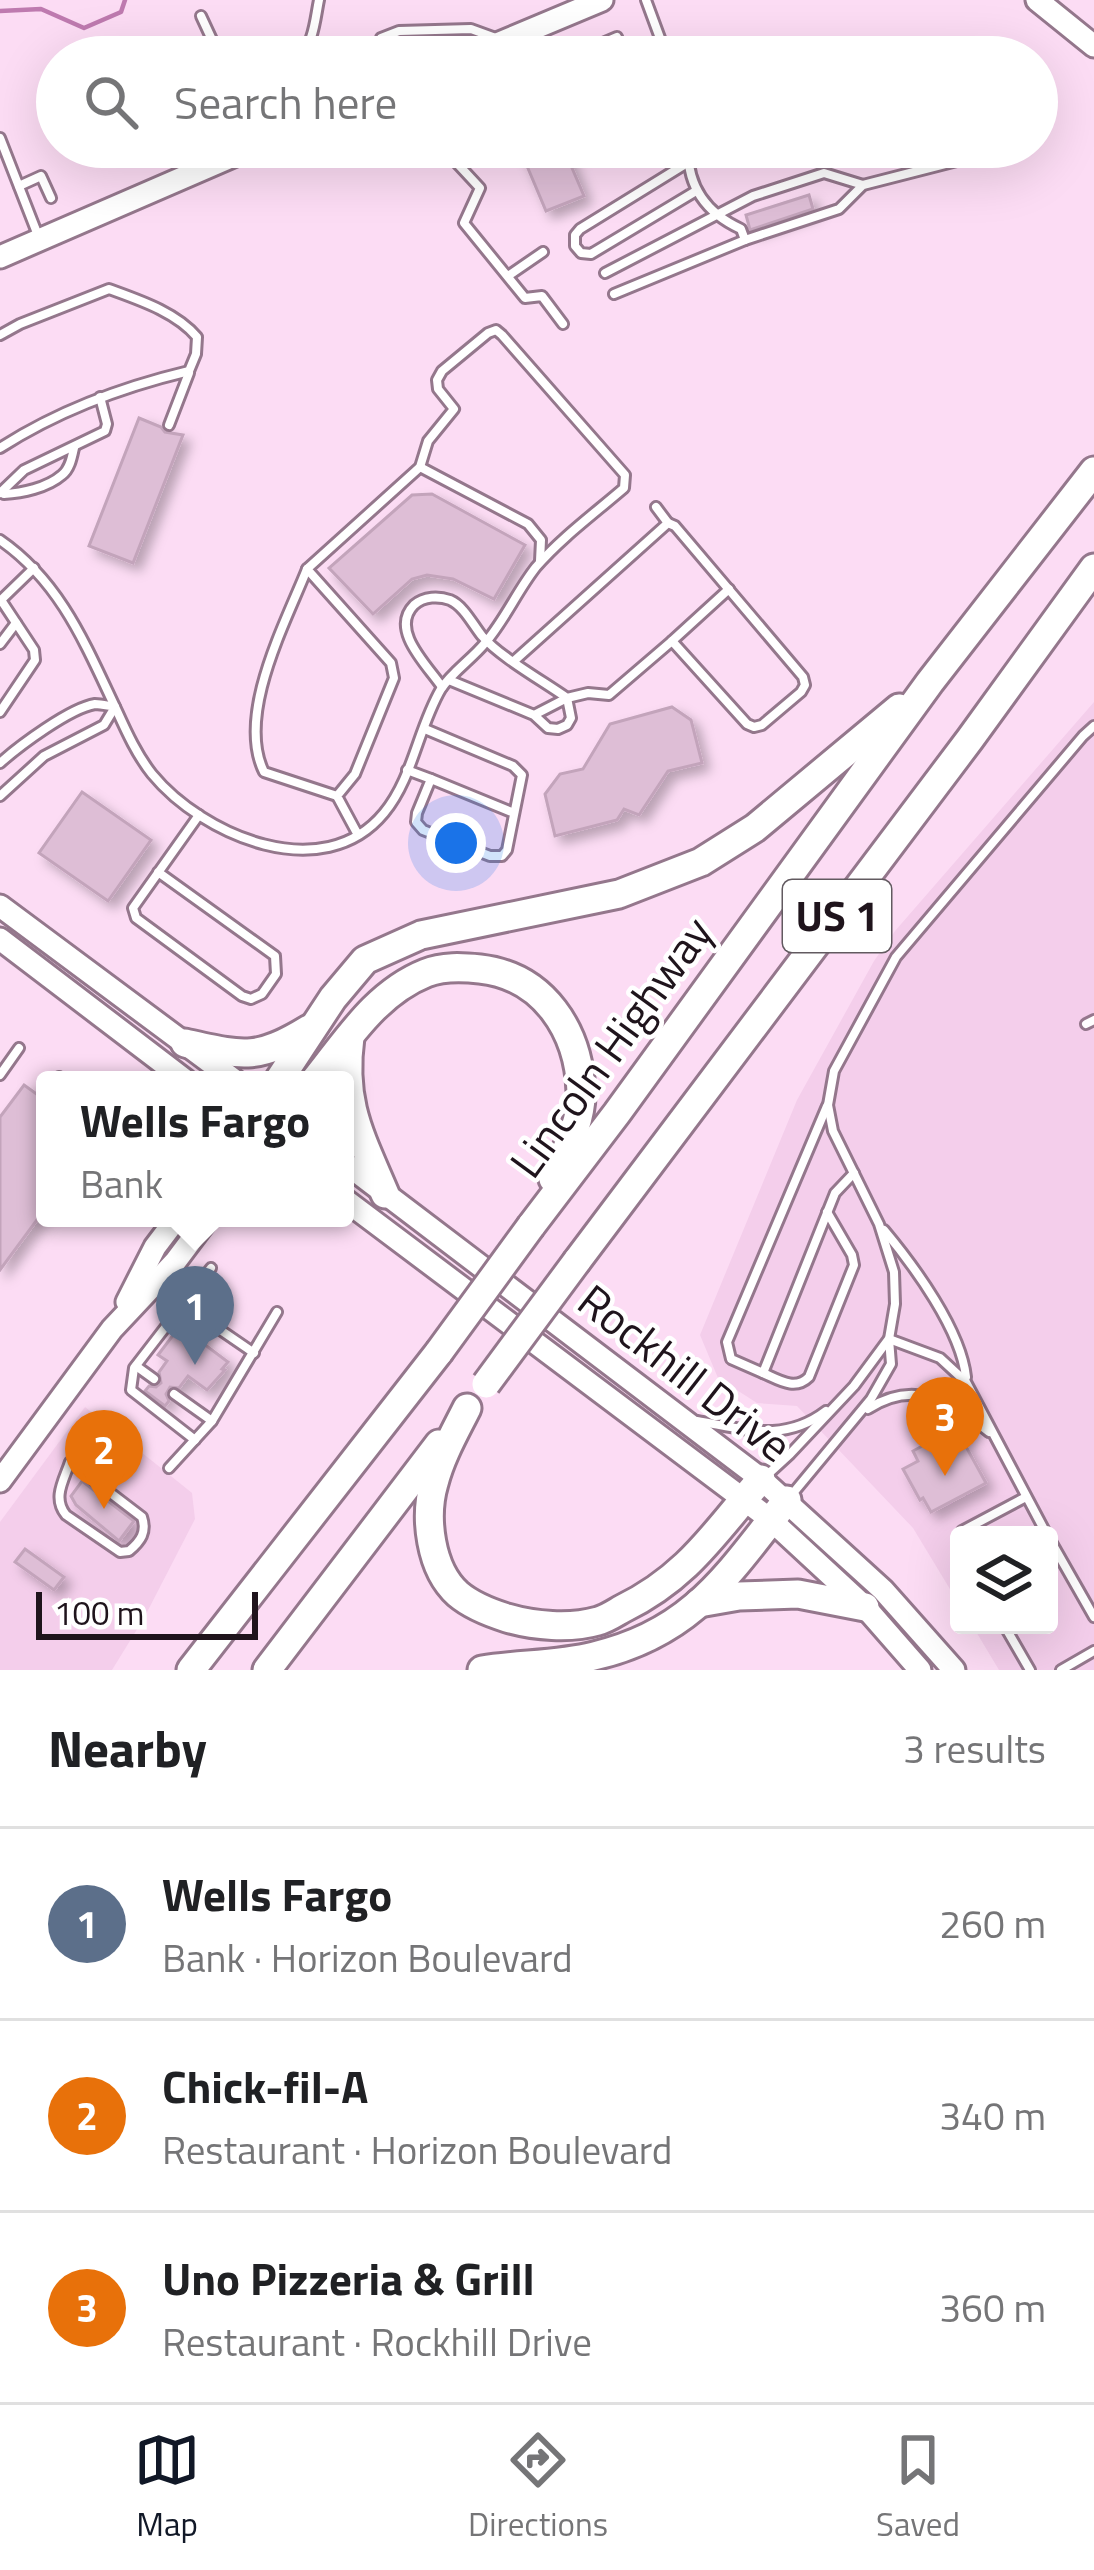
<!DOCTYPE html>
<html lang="en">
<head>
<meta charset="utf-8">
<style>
  body { margin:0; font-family:"Titillium Web",sans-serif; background:#f2f2f2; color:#202124 }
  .controls { position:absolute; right:36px; bottom:36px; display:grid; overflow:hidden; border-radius:12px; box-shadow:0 12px 48px #0002 }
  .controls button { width:108px; height:108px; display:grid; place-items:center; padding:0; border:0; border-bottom:3px solid #e0e0e0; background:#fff; color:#202124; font:60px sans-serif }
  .scale { position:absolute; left:36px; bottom:30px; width:222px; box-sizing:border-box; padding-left:12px; border:6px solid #1f141c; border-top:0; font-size:33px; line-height:42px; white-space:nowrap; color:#1f141c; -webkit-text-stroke:9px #fff; paint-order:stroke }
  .you { position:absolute; left:456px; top:843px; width:42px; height:42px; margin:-30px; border:9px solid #fff; border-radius:50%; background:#1a73e8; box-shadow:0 0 0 18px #1a73e833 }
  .badge { display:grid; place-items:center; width:78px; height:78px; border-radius:50%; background:#111827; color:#fff; font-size:39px; font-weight:700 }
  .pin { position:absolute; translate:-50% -99px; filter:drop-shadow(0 3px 6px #0008) }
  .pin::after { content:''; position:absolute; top:63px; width:42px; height:36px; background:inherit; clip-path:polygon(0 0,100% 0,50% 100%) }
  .popup { position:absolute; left:36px; top:1071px; width:318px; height:156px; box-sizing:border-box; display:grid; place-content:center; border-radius:12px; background:#fff; filter:drop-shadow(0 3px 9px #0005); font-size:39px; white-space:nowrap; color:#757577 }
  .popup b { font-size:45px; color:#202124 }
  .popup::after { content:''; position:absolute; left:50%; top:100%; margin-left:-24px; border:24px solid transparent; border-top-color:#fff }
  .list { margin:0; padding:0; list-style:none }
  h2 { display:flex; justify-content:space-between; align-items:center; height:156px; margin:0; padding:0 48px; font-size:51px }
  h2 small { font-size:39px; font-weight:400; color:#757577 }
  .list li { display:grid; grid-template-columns:78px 1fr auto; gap:36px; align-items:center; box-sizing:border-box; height:192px; padding:0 48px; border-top:3px solid #e0e0e0 }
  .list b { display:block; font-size:45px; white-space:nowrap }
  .list p { margin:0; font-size:39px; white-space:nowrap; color:#757577 }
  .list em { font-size:39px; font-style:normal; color:#757577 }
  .icon { flex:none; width:66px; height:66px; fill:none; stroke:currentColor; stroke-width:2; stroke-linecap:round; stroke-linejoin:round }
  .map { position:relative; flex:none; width:1094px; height:1670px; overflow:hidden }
  .search { position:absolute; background:#fff; box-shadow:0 12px 48px #0002; left:36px; right:36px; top:36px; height:132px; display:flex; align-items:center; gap:30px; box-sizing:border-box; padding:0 42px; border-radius:66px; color:#757577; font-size:45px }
  .sheet { height:732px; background:#fff }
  nav { display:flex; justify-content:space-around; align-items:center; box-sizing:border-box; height:168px; border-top:3px solid #e0e0e0; background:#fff; font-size:33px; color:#757577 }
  nav a { display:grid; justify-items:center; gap:6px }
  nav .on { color:#111827 }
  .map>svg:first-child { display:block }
</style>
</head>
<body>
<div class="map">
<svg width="1094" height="1670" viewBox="0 0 1094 1670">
  <defs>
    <filter id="shadow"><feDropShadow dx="7" dy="7" stdDeviation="6" flood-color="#0004"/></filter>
  </defs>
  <rect width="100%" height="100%" fill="#fcdcf4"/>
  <g fill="#f4ceeb">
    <path d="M1094 702V1670H999L972 1625H1049V1535H959V1604L913 1528 797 1406 757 1403 718 1378 700 1335 797 1100 874 961 895 931Z"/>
    <path d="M85 1407 192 1493 195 1519 144 1618 112 1670H0V1522Z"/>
  </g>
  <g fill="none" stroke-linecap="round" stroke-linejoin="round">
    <path stroke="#be7aaf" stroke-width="4.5" d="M0 11 41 9 84 28 121 12 125 0"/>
  </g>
  <g fill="#debed6" stroke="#c3a4bb" stroke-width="3" filter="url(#shadow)">
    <path d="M519 147H563L584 196 546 211Z"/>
    <path d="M809 195 813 209 750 230 746 215Z"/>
    <path d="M139 418 161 427 165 432 183 435 133 563 89 546Z"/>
    <path d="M432 494 525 545 494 599 453 579 427 575 412 579 373 614 329 568 412 495Z"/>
    <path d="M672 707 691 720 702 763 668 771 639 815 624 809 617 820 555 836 545 794 560 774 583 769 610 724Z"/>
    <path d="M82 792 151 840 108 901 39 853Z"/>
    <path d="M24 1085 45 1100V1209L0 1270V1117Z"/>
    <path d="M180 1326 228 1362 222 1369 225 1370 207 1390 188 1376 179 1388 170 1387 166 1394 169 1401 165 1406 145 1391 149 1386 156 1387 161 1383 159 1372 167 1361 158 1355Z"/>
    <path d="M935 1439 941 1450H952L964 1443 986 1483 931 1512 923 1498 920 1500 903 1469 918 1461 913 1451Z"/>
    <path d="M82 1481 134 1521 119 1541 76 1505 71 1496Z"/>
    <path d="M25 1549 64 1577 54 1590 15 1562Z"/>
  </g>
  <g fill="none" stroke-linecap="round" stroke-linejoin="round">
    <g stroke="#94778c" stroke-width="14">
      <g id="lane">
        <path d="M646 0 667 57"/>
        <path d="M201 16 220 57"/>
        <path d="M297 57C314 46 315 19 319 0"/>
        <path d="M377 57 381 38 399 31 471 29 504 41 509 57"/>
        <path d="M570 57 617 37 625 57"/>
        <path d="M0 138 39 238"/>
        <path d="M442 147 480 188 464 223 525 298 542 296 563 324"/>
        <path d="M613 147 617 157 632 160 651 151 652 147"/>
        <path d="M688 147C687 187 706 213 741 229L745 240 839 209 863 185 996 151"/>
        <path d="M687 163 580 229 575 235V246L581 253 591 254 696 191"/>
        <path d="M19 186 41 176 51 198"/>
        <path d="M605 273 753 196 824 173 863 185"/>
        <path d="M508 276 543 252"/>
        <path d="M614 294 745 240"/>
        <path d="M0 335 20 324 109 289C139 300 176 312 197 337L196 354 189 371C122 387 59 410 0 448"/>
        <path d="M169 425 189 373"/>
        <path d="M420 467 528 524 541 540 540 561"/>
        <path d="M0 493 24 470 105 431 107 424 100 397"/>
        <path d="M4 494C22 493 47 488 62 475 70 469 72 457 74 448"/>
        <path d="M656 507 668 523"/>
        <path d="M0 540C61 582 86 646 117 711 127 733 137 755 152 774 203 836 323 887 384 813 413 778 418 728 441 689 452 672 472 659 485 643 505 620 517 591 536 567 561 538 595 513 624 488L625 475 502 335 496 330 488 333 442 371 437 380 438 389 454 409 428 441 420 467 307 569 391 663 394 678 355 774 337 796 358 835"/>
        <path d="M307 569C285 624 236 715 264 772L337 796"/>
        <path d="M672 641 729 589"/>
        <path d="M0 644 16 623"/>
        <path d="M449 680 534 715 548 728 558 729 567 725 571 718 567 698 534 715"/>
        <path d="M442 687C428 666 389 630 414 605 424 596 439 596 450 600 464 606 473 625 482 636 500 657 543 681 567 698L588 693 609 695 672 641 747 724 754 727 762 725 801 692 805 685 803 677 675 526 668 523 514 661"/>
        <path d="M0 712 35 660 34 650 1 600 34 568"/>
        <path d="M0 763C19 746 70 708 95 704 102 704 108 706 115 707L104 725 44 756 0 796"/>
        <path d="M407 770 431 779 417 813 416 822 423 830 490 856H502L507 850 522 775 513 766 425 729"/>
        <path d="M431 779 514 813"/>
        <path d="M158 872 275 956 276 974 262 994 251 999 242 996 136 918 133 908 199 815"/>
        <path d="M1086 1024 1094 1020"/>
        <path d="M0 1075 19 1048"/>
        <path d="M58 1080 59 1077"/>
        <path d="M827 1106 727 1342 731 1359 763 1373 835 1193 854 1173"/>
        <path d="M884 1230C914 1266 961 1330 966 1377"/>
        <path d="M184 1305 254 1353"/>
        <path d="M889 1339 940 1358 966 1382 1047 1535"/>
        <path d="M136 1366 154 1379"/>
        <path d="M763 1373C779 1380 795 1391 809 1377L854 1265 852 1255 827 1212"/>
        <path d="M174 1394 212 1421"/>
        <path d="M868 1409C914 1379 951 1401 989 1432"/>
        <path d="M697 1421C745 1429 784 1443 826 1411"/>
        <path d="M195 1440 131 1390 134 1368 211 1268"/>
        <path d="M70 1462 142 1517C147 1532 141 1541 129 1551L120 1552 66 1515C52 1498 64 1480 70 1462Z"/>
        <path d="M169 1468 212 1421 277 1312"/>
        <path d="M766 1476 790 1454 854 1386 888 1340"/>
        <path d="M789 1498 871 1399 891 1364 889 1339 895 1304 894 1272 879 1224 833 1131 828 1105 834 1071 896 957 1083 736 1094 726"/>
        <path d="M960 1535 962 1531 1026 1497"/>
        <path d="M1049 1538 1094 1617"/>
        <path d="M1004 1625 1030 1670"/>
        <path d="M1061 1670 1094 1651"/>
      </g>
    </g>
    <g stroke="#94778c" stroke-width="27">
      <g id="secondary">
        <path d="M1037 0 1094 46"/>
        <path d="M466 57 602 0"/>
        <path d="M0 257 254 147"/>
        <path d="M0 906 234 1080"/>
        <path d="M0 939 185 1080"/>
        <path d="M345 1163 761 1479 883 1590 954 1670"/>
        <path d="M345 1200 771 1520 865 1607 920 1670"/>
        <path d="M127 1302 155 1247 177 1218"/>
        <path d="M0 1481 112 1329 175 1262 208 1218"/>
      </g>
    </g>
    <g stroke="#94778c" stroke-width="33">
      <g id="highway">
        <path d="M350 1037C341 1103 360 1135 385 1194"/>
        <path d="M185 1043C243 1056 257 1061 309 1029"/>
        <path d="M279 1080 333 998 365 960 421 935 619 894 701 862 755 828 899 708"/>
        <path d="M315 1080C348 1039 376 993 426 973 443 966 462 967 480 969 544 976 579 1031 581 1092 582 1122 565 1152 553 1179"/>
        <path d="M531 1226 617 1113 930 682 1094 471"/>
        <path d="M577 1261 970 739 1094 568"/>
        <path d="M467 1408C455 1432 441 1456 434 1483 424 1517 430 1569 458 1594 471 1605 491 1613 507 1618 534 1626 570 1629 598 1621 606 1619 615 1613 622 1609 688 1577 715 1532 761 1479"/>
        <path d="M699 1603 739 1596 798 1594 865 1607"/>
        <path d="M191 1670 439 1352"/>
        <path d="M267 1670 439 1444"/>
        <path d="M482 1670C519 1664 558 1665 594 1656 693 1633 728 1574 787 1500"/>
      </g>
    </g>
    <use href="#lane" stroke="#fff" stroke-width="8"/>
    <use href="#secondary" stroke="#fff" stroke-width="21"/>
    <use href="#highway" stroke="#fff" stroke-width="27"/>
    <g stroke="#94778c" stroke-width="33" stroke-linecap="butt">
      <g id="highway-bridge">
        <path d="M439 1352 531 1226"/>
        <path d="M486 1384 577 1261"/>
      </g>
    </g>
    <use href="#highway-bridge" stroke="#fff" stroke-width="27"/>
  </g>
  <g text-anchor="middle" stroke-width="9" stroke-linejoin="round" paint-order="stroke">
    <rect fill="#fff" stroke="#625a60" stroke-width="3" x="783" y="880" width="108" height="72" rx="9"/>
    <g font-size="42" font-weight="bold" fill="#1f141c">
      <text x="837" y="931">US 1</text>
    </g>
    <g font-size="45" fill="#1f141c" stroke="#fff">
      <text transform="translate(611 1047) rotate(-54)" y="16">Lincoln Highway</text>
      <text transform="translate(685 1373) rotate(38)" y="16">Rockhill Drive</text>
    </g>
  </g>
</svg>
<div class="controls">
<button><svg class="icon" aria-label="layers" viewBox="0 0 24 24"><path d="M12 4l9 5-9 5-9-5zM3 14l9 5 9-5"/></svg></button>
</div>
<div class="scale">100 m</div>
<div class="you"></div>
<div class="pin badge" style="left:195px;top:1365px;background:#5c6f8a">1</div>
<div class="popup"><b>Wells Fargo</b>Bank</div>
<div class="pin badge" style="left:104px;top:1509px;background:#e8710a">2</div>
<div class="pin badge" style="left:945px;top:1476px;background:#e8710a">3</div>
<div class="search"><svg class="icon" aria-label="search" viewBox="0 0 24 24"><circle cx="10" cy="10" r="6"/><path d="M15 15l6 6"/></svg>Search here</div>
</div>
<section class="sheet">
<h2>Nearby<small>3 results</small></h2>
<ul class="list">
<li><span class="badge" style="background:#5c6f8a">1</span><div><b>Wells Fargo</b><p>Bank · Horizon Boulevard</p></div><em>260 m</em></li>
<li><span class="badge" style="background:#e8710a">2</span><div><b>Chick-fil-A</b><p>Restaurant · Horizon Boulevard</p></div><em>340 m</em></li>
<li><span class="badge" style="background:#e8710a">3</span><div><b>Uno Pizzeria &amp; Grill</b><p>Restaurant · Rockhill Drive</p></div><em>360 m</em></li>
</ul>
</section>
<nav>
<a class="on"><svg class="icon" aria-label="map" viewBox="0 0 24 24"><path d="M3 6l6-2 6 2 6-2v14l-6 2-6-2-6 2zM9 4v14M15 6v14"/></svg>Map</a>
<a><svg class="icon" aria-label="directions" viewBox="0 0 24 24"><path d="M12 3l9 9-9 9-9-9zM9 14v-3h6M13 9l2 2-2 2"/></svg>Directions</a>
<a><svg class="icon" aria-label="saved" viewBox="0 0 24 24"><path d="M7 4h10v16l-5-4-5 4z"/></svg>Saved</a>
</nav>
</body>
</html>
